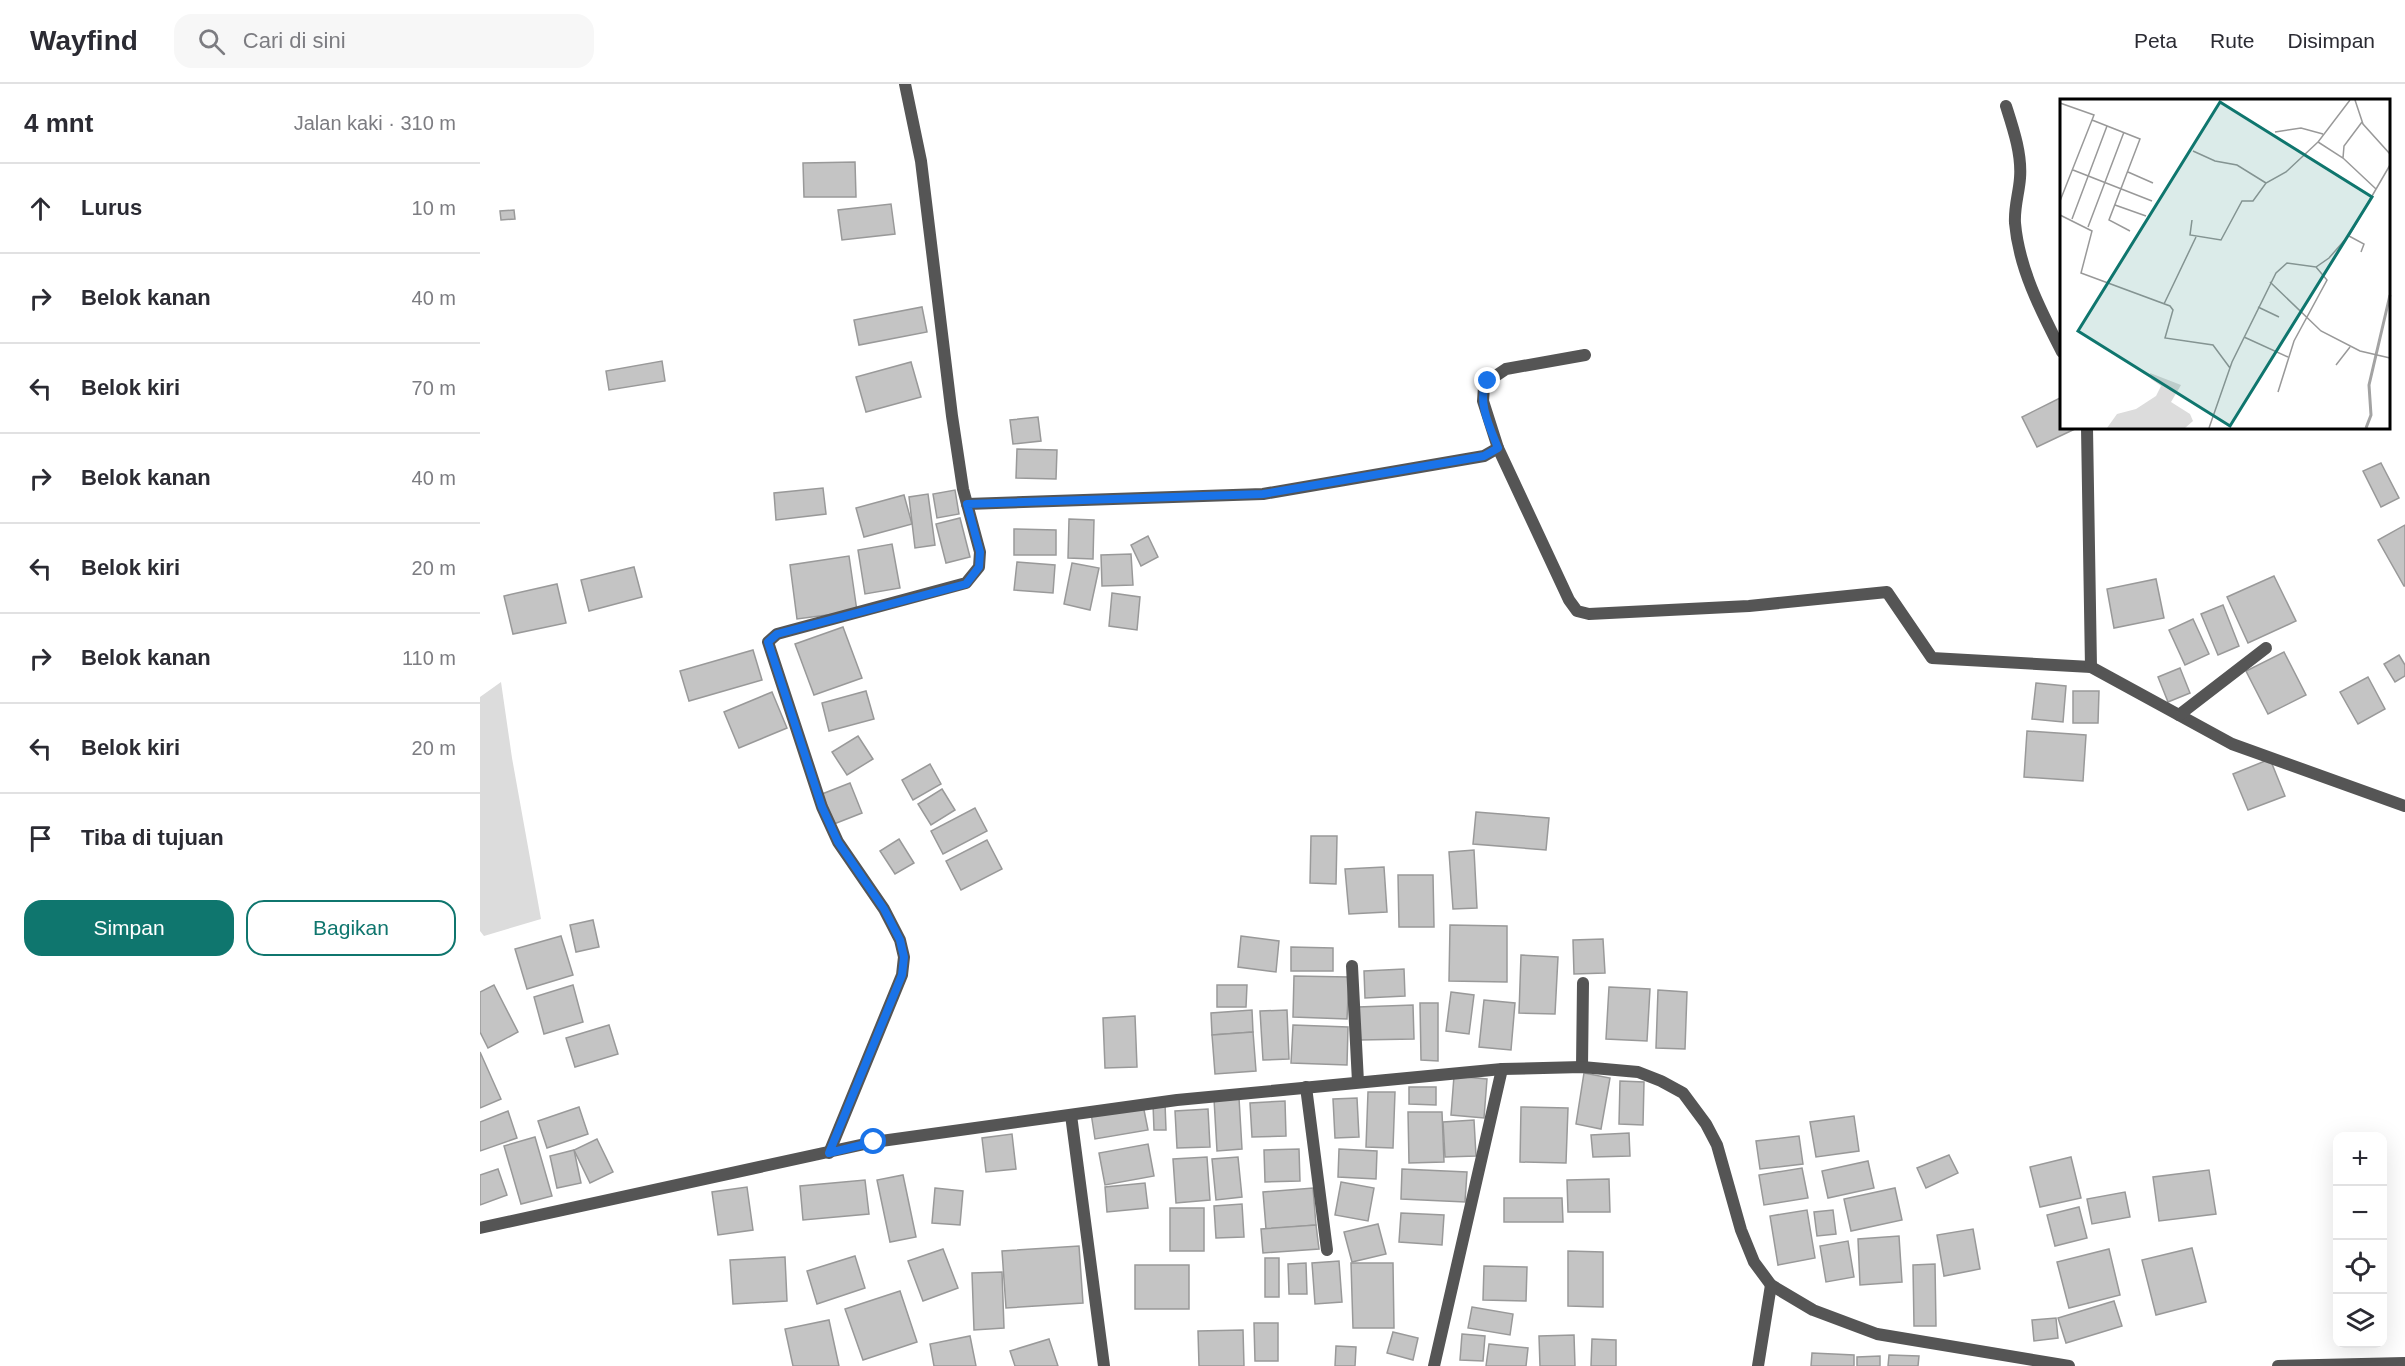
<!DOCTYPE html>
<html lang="id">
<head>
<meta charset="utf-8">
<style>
  body { margin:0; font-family:Arial,sans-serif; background:#f7f7f7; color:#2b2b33 }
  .controls { position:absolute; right:18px; bottom:18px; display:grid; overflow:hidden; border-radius:12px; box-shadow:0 6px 24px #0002 }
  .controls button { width:54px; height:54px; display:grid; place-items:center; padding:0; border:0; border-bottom:2px solid #e1e1e2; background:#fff; color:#2b2b33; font:30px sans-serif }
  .stop { position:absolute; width:18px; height:18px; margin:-14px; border:4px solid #1a73e8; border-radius:50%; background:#fff }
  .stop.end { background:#1a73e8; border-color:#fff; box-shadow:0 2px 6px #0008 }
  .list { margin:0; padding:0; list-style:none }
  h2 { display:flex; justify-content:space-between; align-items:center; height:78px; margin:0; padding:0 24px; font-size:26px }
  h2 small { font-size:20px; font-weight:400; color:#7c7c81 }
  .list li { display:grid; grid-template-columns:39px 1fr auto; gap:18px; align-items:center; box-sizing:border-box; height:90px; padding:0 24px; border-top:2px solid #e1e1e2 }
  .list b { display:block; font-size:22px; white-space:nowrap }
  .list em { font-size:20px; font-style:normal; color:#7c7c81 }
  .actions { display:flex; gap:12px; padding:18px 24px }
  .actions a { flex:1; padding:14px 0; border:2px solid #0f766e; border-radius:18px; text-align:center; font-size:21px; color:#0f766e }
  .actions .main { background:#0f766e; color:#fff }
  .icon { flex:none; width:33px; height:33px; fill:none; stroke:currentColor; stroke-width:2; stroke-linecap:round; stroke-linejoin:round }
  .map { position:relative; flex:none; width:1925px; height:1282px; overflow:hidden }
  header { display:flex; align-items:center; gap:36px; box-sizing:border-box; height:84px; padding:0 30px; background:#fff; border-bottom:2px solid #e1e1e2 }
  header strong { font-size:28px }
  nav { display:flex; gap:33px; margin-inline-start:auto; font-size:21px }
  .search { width:420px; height:54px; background:#f7f7f7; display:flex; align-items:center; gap:15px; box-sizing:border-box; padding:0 21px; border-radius:18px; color:#7c7c81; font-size:22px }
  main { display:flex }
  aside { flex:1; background:#fff }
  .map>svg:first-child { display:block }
</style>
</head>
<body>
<header>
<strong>Wayfind</strong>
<div class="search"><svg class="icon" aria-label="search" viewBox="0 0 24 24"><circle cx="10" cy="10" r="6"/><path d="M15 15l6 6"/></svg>Cari di sini</div>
<nav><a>Peta</a><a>Rute</a><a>Disimpan</a></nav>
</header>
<main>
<aside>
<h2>4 mnt<small>Jalan kaki · 310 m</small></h2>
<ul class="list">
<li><svg class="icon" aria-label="ahead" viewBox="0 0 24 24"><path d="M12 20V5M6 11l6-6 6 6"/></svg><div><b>Lurus</b></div><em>10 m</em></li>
<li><svg class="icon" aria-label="right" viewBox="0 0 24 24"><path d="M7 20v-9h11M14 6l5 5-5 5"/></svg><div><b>Belok kanan</b></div><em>40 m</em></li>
<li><svg class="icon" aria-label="left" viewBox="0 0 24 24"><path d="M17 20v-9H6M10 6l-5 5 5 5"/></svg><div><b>Belok kiri</b></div><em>70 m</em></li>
<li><svg class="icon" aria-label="right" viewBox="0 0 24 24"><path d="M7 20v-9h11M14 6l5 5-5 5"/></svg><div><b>Belok kanan</b></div><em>40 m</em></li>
<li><svg class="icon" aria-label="left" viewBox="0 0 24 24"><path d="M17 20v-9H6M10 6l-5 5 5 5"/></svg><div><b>Belok kiri</b></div><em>20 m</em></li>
<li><svg class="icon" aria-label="right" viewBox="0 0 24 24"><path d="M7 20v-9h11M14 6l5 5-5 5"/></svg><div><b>Belok kanan</b></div><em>110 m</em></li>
<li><svg class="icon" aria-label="left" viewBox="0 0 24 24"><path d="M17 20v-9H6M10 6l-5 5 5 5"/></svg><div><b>Belok kiri</b></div><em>20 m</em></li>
<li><svg class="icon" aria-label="arrive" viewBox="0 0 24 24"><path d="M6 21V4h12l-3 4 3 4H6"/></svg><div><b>Tiba di tujuan</b></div></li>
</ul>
<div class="actions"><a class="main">Simpan</a><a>Bagikan</a></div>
</aside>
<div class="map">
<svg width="1925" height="1282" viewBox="0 0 1925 1282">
  <rect width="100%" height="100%" fill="#fff"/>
  <path fill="#dcdcdc" d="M21 598 32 674 61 835 4 852 0 847V613Z"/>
  <g fill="#c4c4c4" stroke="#999" stroke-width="1.5">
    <path d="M375 78 376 113H324L323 79Z"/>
    <path d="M411 120 415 150 362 156 358 126Z"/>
    <path d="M34 126 35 135 21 136 20 127Z"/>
    <path d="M442 223 447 248 379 261 374 236Z"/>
    <path d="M182 277 185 297 129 306 126 287Z"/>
    <path d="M431 278 441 313 386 328 376 293Z"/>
    <path d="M1582 313V344H1597L1557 363 1542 333Z"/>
    <path d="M558 333 561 357 533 360 530 336Z"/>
    <path d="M537 365 577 366 576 395 536 394Z"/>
    <path d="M1901 379 1919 414 1901 423 1883 387Z"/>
    <path d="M343 404 346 430 296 436 294 409Z"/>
    <path d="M475 406 479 430 457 434 453 410Z"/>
    <path d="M448 410 455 461 435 464 429 413Z"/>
    <path d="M424 411 432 440 384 453 376 424Z"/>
    <path d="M480 434 490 473 466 479 456 440Z"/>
    <path d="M589 435 614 436 613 475 588 474Z"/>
    <path d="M1925 441V502H1924L1898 456Z"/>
    <path d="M534 445 576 446V471H534Z"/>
    <path d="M668 452 678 473 661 482 651 461Z"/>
    <path d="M412 460 420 504 385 510 378 466Z"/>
    <path d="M651 470 653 501 622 502 621 471Z"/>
    <path d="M369 472 377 527 317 535 310 481Z"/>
    <path d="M537 478 575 481 573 509 534 506Z"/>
    <path d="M592 479 619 484 610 526 584 520Z"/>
    <path d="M154 483 162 513 109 527 101 496Z"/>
    <path d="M1794 492 1816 537 1768 559 1747 513Z"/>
    <path d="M1676 495 1684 534 1634 544 1627 505Z"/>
    <path d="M77 500 86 539 33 550 24 512Z"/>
    <path d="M632 509 660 513 657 546 629 542Z"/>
    <path d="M1743 521 1759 562 1738 571 1721 530Z"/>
    <path d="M1713 535 1729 570 1705 581 1689 546Z"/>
    <path d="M363 543 382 594 334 611 315 560Z"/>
    <path d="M273 566 282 596 209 617 200 587Z"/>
    <path d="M1804 568 1826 611 1788 630 1766 587Z"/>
    <path d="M1919 571 1925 581V592L1915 598 1904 580Z"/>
    <path d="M1700 584 1710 609 1688 618 1678 593Z"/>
    <path d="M1888 593 1905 625 1878 640 1860 608Z"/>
    <path d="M1556 599 1586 602 1583 638 1552 635Z"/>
    <path d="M386 607 394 635 349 647 342 619Z"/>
    <path d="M1593 607H1619L1618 639H1593Z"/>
    <path d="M292 608 307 644 259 664 244 628Z"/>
    <path d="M1547 647 1606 651 1603 697 1544 693Z"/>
    <path d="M378 652 393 675 367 691 352 668Z"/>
    <path d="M1790 675 1805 712 1768 726 1753 690Z"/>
    <path d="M450 680 461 700 433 716 422 696Z"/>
    <path d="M370 699 382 729 354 740 342 710Z"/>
    <path d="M462 705 475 726 451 741 438 720Z"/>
    <path d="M495 724 507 747 463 770 451 747Z"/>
    <path d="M996 728 1069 734 1066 766 993 760Z"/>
    <path d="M831 752H857L856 800 830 799Z"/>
    <path d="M419 755 434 779 415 790 400 767Z"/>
    <path d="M507 756 522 785 481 806 466 777Z"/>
    <path d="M994 766 997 824 973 825 969 768Z"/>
    <path d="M904 783 907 828 869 830 865 785Z"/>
    <path d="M918 791H953L954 843H919Z"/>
    <path d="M113 836 119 863 96 868 90 841Z"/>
    <path d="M970 841 1027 842V898L969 897Z"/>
    <path d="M81 852 93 891 47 905 35 865Z"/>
    <path d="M761 852 799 857 796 888 758 883Z"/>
    <path d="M1123 855 1125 889 1094 890 1093 856Z"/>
    <path d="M811 863 853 864V887H811Z"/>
    <path d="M1041 871 1078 873 1075 930 1039 929Z"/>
    <path d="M924 885 925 912 885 914 884 887Z"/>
    <path d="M814 892 869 893 867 935 813 933Z"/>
    <path d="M14 901 38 948 8 964 0 948V908Z"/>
    <path d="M93 901 103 938 64 950 54 913Z"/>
    <path d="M737 901H767L766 923H737Z"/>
    <path d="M1129 903 1170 905 1167 957 1126 955Z"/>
    <path d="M1178 906 1207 908 1205 965 1176 964Z"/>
    <path d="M971 908 994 911 989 950 966 947Z"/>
    <path d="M1004 916 1035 919 1031 966 999 963Z"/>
    <path d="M940 919H958V977L941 976Z"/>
    <path d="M933 921 934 955 879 956 878 923Z"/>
    <path d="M772 926 773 948 732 951 731 929Z"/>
    <path d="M807 926 809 975 783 976 780 927Z"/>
    <path d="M655 932 657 983 625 984 623 934Z"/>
    <path d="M129 941 138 970 95 983 86 954Z"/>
    <path d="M813 941 868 943 867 981 811 979Z"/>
    <path d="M773 948 776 987 735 990 732 951Z"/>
    <path d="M0 968 21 1015 0 1024Z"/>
    <path d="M1104 989 1130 994 1121 1045 1096 1040Z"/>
    <path d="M974 992 1007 995 1004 1034 971 1031Z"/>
    <path d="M1140 997 1164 998 1163 1041 1139 1040Z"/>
    <path d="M929 1003H956V1021L929 1020Z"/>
    <path d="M888 1008H915L913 1064 886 1063Z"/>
    <path d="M759 1014 762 1065 737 1067 734 1015Z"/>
    <path d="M877 1014 879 1053 855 1054 853 1015Z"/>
    <path d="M805 1017 806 1052 772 1053 770 1019Z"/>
    <path d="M685 1019 686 1046H674L673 1020Z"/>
    <path d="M663 1021 668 1046 615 1055 611 1029Z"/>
    <path d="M99 1023 108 1050 67 1064 58 1037Z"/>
    <path d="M1041 1023 1088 1024 1086 1079 1040 1078Z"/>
    <path d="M728 1025 730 1063 697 1064 695 1027Z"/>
    <path d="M28 1027 37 1054 0 1067V1038Z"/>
    <path d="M928 1028H962L964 1078 929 1079Z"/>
    <path d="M1374 1032 1379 1067 1336 1073 1330 1038Z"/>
    <path d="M994 1036 996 1072 965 1073 963 1038Z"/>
    <path d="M1149 1049 1150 1072 1113 1073 1111 1051Z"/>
    <path d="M532 1050 536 1085 506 1088 502 1054Z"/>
    <path d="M1319 1052 1323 1080 1280 1085 1276 1057Z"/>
    <path d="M55 1053 72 1112 41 1120 24 1062Z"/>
    <path d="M117 1055 133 1088 110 1099 94 1066Z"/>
    <path d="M668 1060 674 1092 625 1101 619 1069Z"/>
    <path d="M819 1065 820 1097 785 1098 784 1066Z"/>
    <path d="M859 1065 897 1067 896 1095 858 1093Z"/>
    <path d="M94 1066 101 1099 77 1104 70 1072Z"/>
    <path d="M1469 1071 1478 1089 1446 1104 1437 1084Z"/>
    <path d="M727 1073 730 1116 696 1119 693 1075Z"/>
    <path d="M758 1073 762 1113 736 1116 732 1075Z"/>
    <path d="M1591 1073 1601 1114 1560 1123 1550 1083Z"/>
    <path d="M1388 1077 1394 1104 1348 1114 1342 1087Z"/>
    <path d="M1322 1084 1328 1114 1284 1121 1279 1091Z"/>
    <path d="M18 1085 27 1111 0 1121V1091Z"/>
    <path d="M922 1085 987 1088 985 1118 921 1115Z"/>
    <path d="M1729 1086 1736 1130 1679 1137 1673 1093Z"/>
    <path d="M423 1091 436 1153 410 1158 397 1096Z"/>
    <path d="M1129 1095 1130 1128H1088L1087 1096Z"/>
    <path d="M385 1096 389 1130 323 1136 320 1102Z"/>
    <path d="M861 1098 894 1104 888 1137 855 1131Z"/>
    <path d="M665 1099 668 1124 627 1128 625 1103Z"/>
    <path d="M267 1103 273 1146 238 1151 232 1108Z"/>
    <path d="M455 1104 483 1107 480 1141 452 1139Z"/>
    <path d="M833 1104 836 1141 786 1145 783 1108Z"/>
    <path d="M1415 1104 1422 1136 1371 1147 1364 1115Z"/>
    <path d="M1645 1108 1650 1133 1612 1140 1607 1115Z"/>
    <path d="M1024 1114H1082L1083 1138H1024Z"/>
    <path d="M762 1120 764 1153 736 1154 734 1122Z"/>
    <path d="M1599 1123 1607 1154 1575 1162 1567 1131Z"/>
    <rect x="690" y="1124" width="34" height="43"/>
    <path d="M1327 1126 1335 1174 1298 1181 1290 1132Z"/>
    <path d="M1353 1126 1356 1150 1337 1152 1334 1128Z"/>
    <path d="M921 1129 964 1131 962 1161 919 1158Z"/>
    <path d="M898 1140 906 1170 872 1178 864 1148Z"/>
    <path d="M836 1141 839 1165 783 1169 781 1145Z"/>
    <path d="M1493 1145 1500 1185 1464 1192 1457 1151Z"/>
    <path d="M1419 1152 1422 1198 1380 1201 1378 1155Z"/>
    <path d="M1368 1157 1374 1193 1346 1198 1340 1162Z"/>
    <path d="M599 1162 603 1219 526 1224 522 1167Z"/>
    <path d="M1712 1164 1726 1218 1676 1231 1662 1176Z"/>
    <path d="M463 1165 478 1204 443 1217 428 1177Z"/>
    <path d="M1629 1165 1640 1211 1589 1224 1577 1178Z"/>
    <path d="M1088 1167 1123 1168V1223L1088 1222Z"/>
    <path d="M375 1172 385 1204 337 1220 327 1187Z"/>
    <path d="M305 1173 307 1217 253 1220 250 1176Z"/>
    <rect x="785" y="1174" width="14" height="39"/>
    <path d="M859 1177 862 1218 835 1220 832 1179Z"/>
    <path d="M826 1179 827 1210H809L808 1180Z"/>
    <path d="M871 1179H913L914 1244H873Z"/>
    <path d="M1455 1180 1456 1242H1434L1433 1181Z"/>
    <rect x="655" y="1181" width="54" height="44"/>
    <path d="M1004 1182 1047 1183 1046 1217 1003 1216Z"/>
    <path d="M522 1188 524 1244 494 1246 492 1189Z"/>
    <path d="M420 1207 437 1258 383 1276 365 1225Z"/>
    <path d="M1634 1217 1642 1242 1586 1259 1578 1234Z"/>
    <path d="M992 1223 1033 1230 1030 1251 988 1244Z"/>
    <path d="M1576 1234 1578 1254 1554 1257 1552 1236Z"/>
    <path d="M349 1236 359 1282H313L305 1245Z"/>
    <path d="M774 1239H798V1277H775Z"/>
    <path d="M763 1246 764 1282H719L718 1247Z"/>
    <path d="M913 1248 938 1254 933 1276 907 1269Z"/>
    <path d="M982 1250 1005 1252 1003 1277 980 1276Z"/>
    <path d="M1094 1251 1095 1282H1060L1059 1252Z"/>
    <path d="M490 1252 496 1282H454L450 1260Z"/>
    <path d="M569 1255 578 1282H535L530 1267Z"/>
    <path d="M1112 1255 1136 1256V1282H1111Z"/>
    <path d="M1009 1260 1048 1264 1046 1282H1006Z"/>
    <path d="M856 1262 876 1263 875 1282H855Z"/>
    <path d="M1332 1269 1374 1271V1282H1331Z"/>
    <path d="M1409 1271 1439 1272 1438 1282H1408Z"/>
    <path d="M1400 1272V1282H1377V1273Z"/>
  </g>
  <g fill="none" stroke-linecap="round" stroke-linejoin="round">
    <g stroke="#555" stroke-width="12">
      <path d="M1526 22C1533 44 1542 70 1540 94 1539 109 1534 123 1535 139 1539 185 1561 227 1582 268"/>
      <path d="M1105 271 1026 285 1008 297 1004 303 1003 317 1018 364 1089 516 1097 527 1109 530 1269 522 1407 508 1452 574 1611 583 1752 660 1925 722"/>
      <path d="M1607 344 1611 583"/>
      <path d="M487 420 783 410 1004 372 1018 364"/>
      <path d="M1699 631 1786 564"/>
      <path d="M872 882 878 998"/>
      <path d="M1102 983 1103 899"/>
      <path d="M826 1003 847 1166"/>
      <path d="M591 1031 624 1282"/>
      <path d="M349 1069 422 891 424 873 420 856 404 825 358 758 342 723 288 558 297 550 486 499 499 483 500 468 483 405 472 332 441 77 425 0"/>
      <path d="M0 1144 394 1058 697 1016 1022 985 1102 983 1158 988 1181 997 1203 1009 1226 1040 1237 1061 1261 1146 1274 1178 1291 1201 1333 1226 1397 1250 1589 1282"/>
      <path d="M954 1282 1022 985"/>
      <path d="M1278 1282 1291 1201"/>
      <path d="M1798 1282 1925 1279"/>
    </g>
  </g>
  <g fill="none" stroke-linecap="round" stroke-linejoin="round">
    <path stroke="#1a73e8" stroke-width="8" d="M394 1058 349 1069 422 891 424 873 420 856 404 825 358 758 342 723 288 558 297 550 486 500 499 483 500 468 487 420 783 410 1004 372 1018 364C1011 346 995 314 1008 297"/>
  </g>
  <g transform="translate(1580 15)">
    <rect width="330" height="330" fill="#fff"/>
    <path d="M90 274 121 286 111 303 130 315 133 322 125 329H47L57 315 76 310 96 297 101 287 91 280Z" fill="#dcdcdc"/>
    <path fill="none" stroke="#a3a3a3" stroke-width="3" d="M306 329 311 316 309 286 330 196"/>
    <path fill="none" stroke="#999" stroke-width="1.5" d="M290 1 258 43 283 59 316 90M295 1 303 25 330 55M0 4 34 16 0 102M32 21 80 40 49 121 70 132M215 33 241 29 263 35M133 52 155 62 177 66 206 84M283 59 284 47 302 23M13 71 92 102M68 73 93 84M55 106 86 117M0 116 32 132 21 174 110 207 113 211 105 239 153 246 170 269M12 120 47 27M132 121 130 136 161 141 182 102H193L206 84 226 73 258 43M28 128 64 33M289 137 304 145 301 153M210 183 261 232 300 252 330 259M104 205 136 138M198 208 219 218M184 238 228 258M276 266 290 248M218 293 234 242 267 181 256 168M149 329 172 263 216 174 227 164 256 168 269 159 290 135 330 66"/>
    <path fill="#0f766e" fill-opacity="0.15" stroke="#0f766e" stroke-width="3" d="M160 3 312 98 170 327 18 232Z"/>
    <rect width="330" height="330" fill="none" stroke="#000" stroke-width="3"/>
  </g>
</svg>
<div class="controls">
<button>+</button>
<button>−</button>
<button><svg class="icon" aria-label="locate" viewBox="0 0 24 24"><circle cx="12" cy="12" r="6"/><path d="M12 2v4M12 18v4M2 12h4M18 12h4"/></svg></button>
<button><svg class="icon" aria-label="layers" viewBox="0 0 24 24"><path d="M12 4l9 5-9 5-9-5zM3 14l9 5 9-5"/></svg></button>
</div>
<div class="stop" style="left:394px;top:1058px"></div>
<div class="stop end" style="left:1008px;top:297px"></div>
</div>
</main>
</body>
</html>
